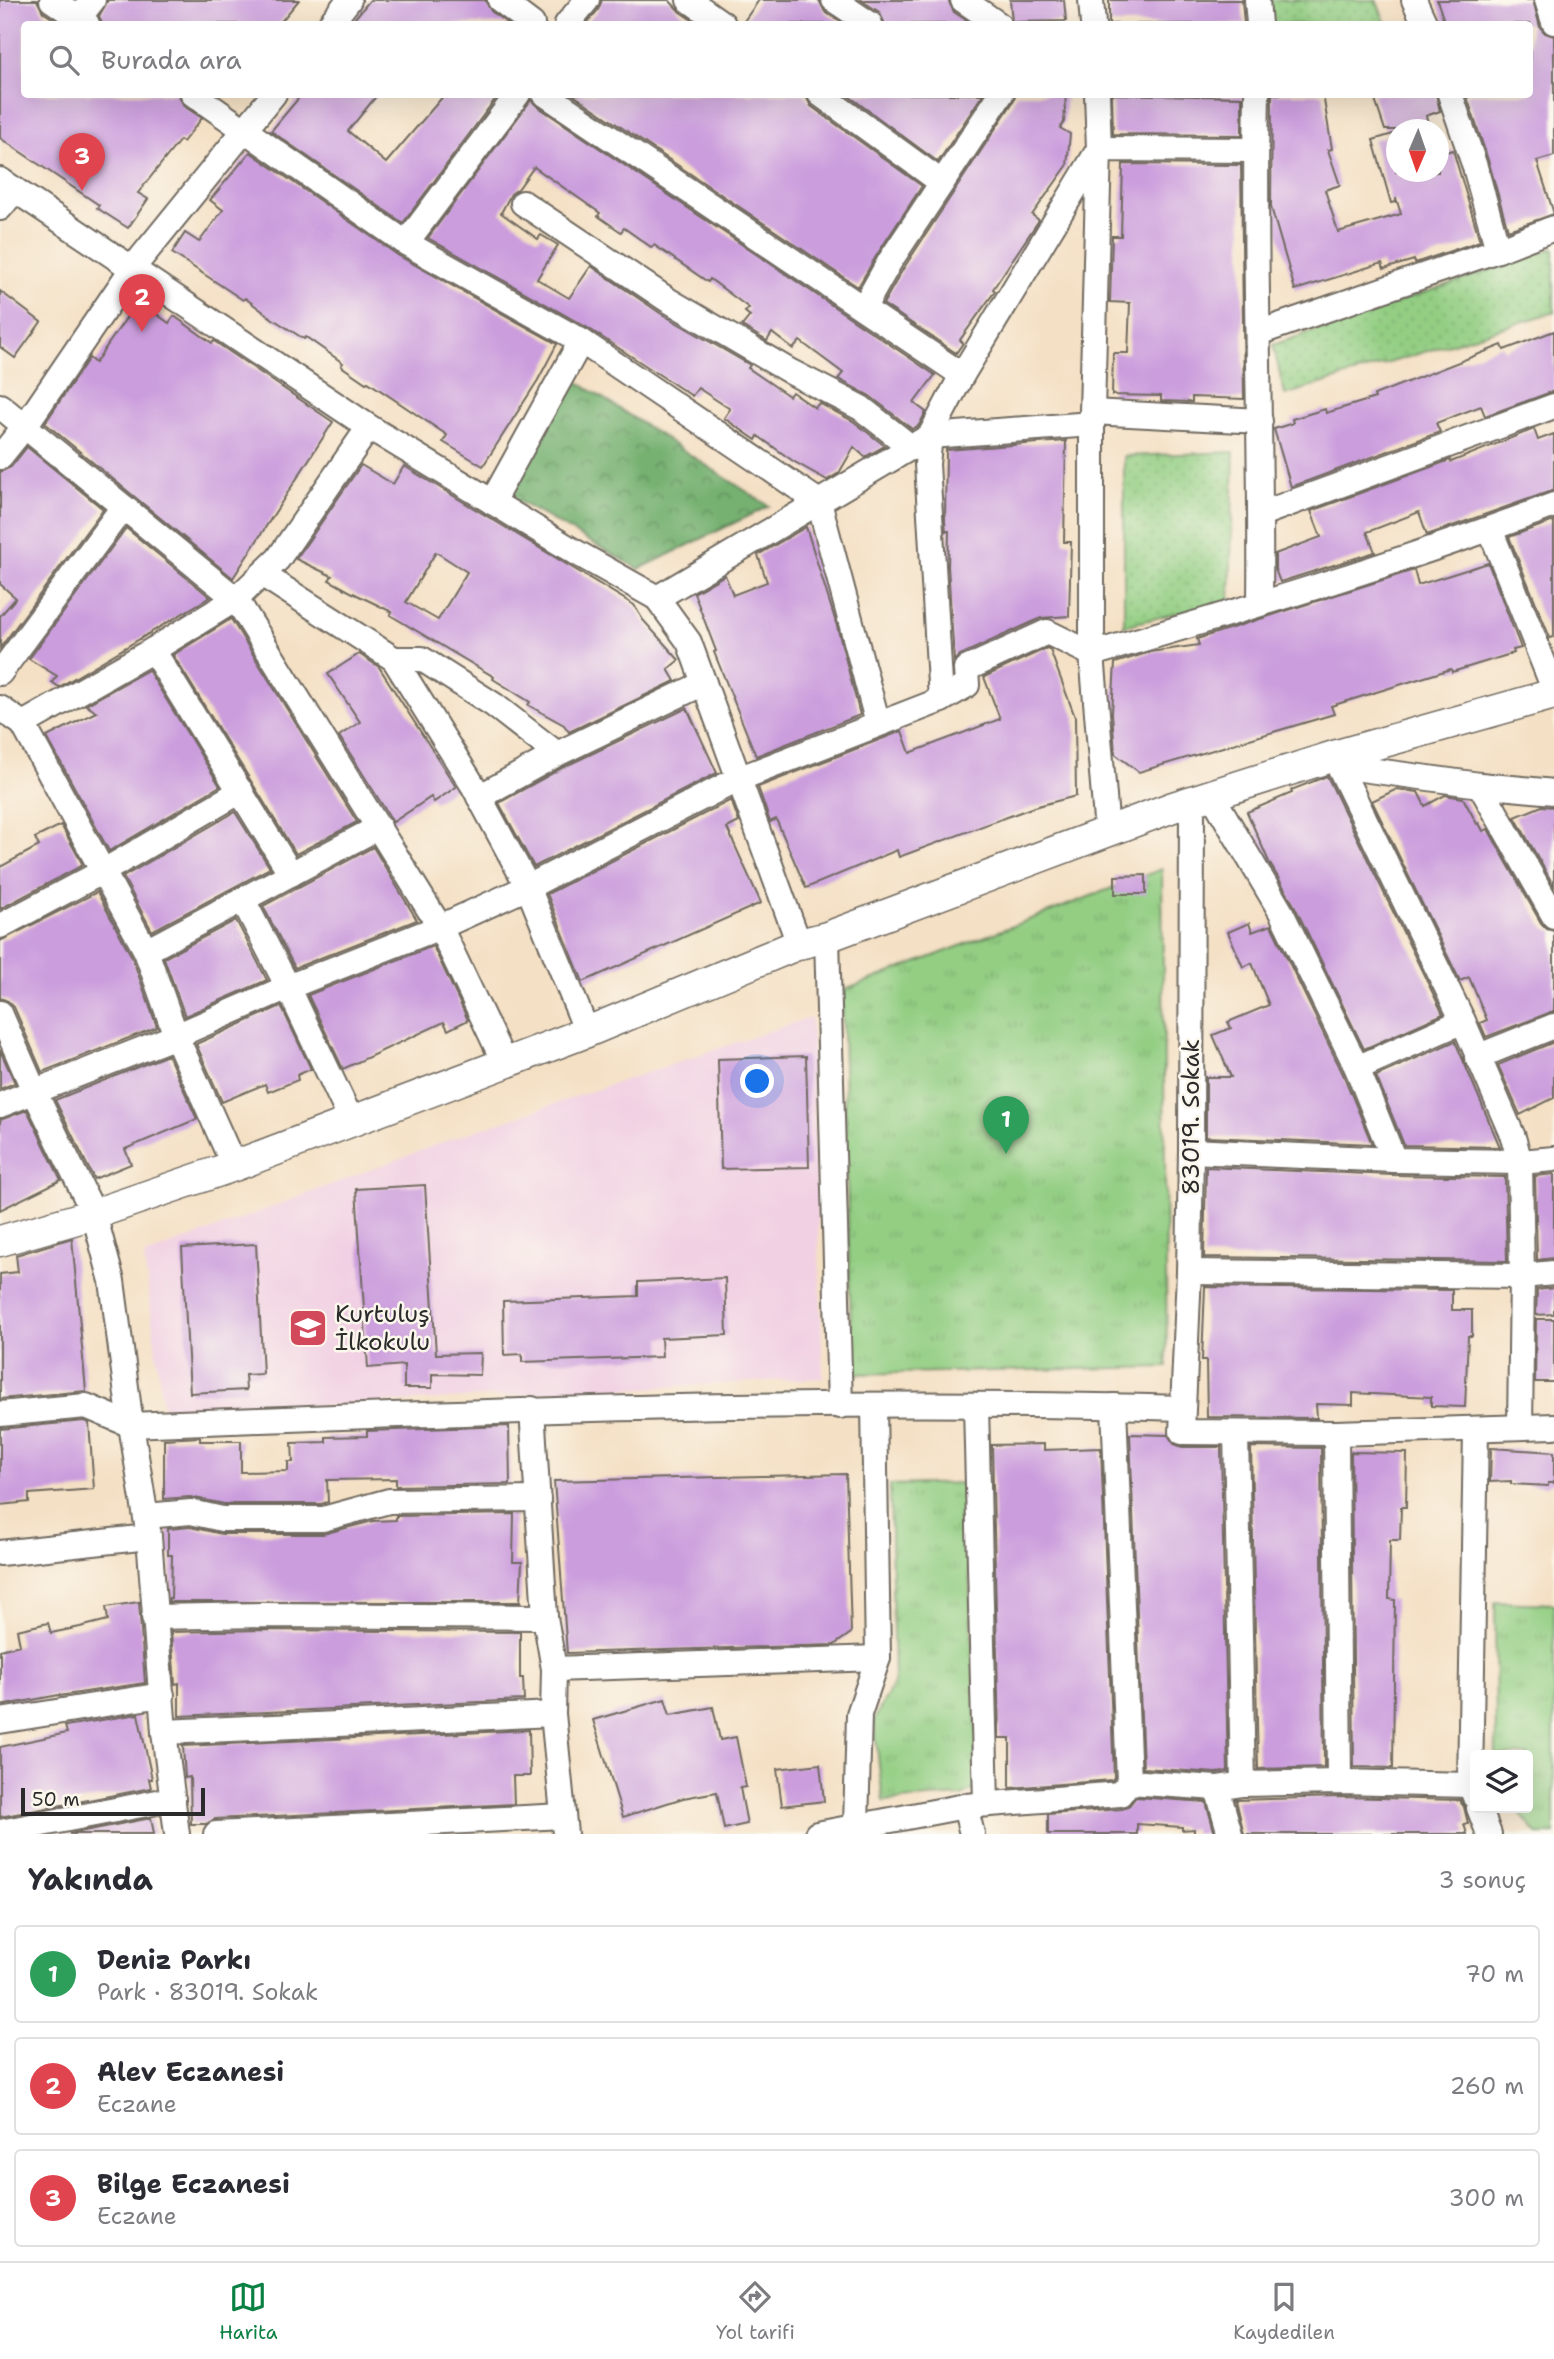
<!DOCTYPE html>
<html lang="tr">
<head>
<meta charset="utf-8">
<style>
  body { margin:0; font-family:"Shantell Sans",sans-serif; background:#f7f7f7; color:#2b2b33 }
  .controls { position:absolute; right:21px; bottom:21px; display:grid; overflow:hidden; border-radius:7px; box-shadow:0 7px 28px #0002 }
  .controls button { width:63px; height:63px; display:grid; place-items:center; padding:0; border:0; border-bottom:2px solid #e1e1e2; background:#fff; color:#2b2b33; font:35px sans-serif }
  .compass { position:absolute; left:1386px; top:119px; width:63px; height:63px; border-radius:50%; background:#fff; box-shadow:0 7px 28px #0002; rotate:182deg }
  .scale { position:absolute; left:21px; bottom:18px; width:184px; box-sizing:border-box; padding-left:7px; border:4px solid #2b2b2b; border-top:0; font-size:19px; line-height:24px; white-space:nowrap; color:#2b2b2b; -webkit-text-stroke:5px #fbf7ec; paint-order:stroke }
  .you { position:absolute; left:758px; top:1082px; width:24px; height:24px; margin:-18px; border:5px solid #fff; border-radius:50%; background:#1a73e8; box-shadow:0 0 0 10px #1a73e833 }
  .badge { display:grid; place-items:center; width:46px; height:46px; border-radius:50%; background:#0b8043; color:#fff; font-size:23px; font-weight:700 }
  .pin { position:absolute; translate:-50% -58px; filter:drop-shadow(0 2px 4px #0008) }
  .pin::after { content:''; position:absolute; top:37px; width:24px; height:21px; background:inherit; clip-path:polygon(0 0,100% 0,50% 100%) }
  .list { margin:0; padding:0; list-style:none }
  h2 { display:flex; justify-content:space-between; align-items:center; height:91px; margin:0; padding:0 28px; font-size:30px }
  h2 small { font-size:23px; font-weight:400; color:#7c7c81 }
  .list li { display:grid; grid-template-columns:46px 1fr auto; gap:21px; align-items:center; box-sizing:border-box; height:98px; margin:0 14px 14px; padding:0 14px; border:2px solid #e1e1e2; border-radius:7px }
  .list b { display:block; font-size:26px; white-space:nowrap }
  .list p { margin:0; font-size:23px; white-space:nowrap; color:#7c7c81 }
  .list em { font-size:23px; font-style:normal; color:#7c7c81 }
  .icon { flex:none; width:38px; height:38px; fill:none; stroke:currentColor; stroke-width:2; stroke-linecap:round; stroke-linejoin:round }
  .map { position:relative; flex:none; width:1554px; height:1834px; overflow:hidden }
  .search { position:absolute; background:#fff; box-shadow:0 7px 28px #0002; left:21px; right:21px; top:21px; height:77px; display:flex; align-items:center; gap:18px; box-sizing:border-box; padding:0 24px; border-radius:7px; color:#7c7c81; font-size:26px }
  .sheet { height:427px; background:#fff }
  nav { display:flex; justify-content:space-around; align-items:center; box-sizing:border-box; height:98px; border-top:2px solid #e1e1e2; background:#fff; font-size:19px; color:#7c7c81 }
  nav a { display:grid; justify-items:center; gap:4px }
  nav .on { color:#0b8043 }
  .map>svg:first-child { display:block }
</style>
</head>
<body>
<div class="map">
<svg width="1554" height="1834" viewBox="0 0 1554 1834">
  <defs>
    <pattern id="grass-dots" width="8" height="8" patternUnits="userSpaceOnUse" patternTransform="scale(1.75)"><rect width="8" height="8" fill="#93ce83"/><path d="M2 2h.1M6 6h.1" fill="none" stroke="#7fb171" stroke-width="1.8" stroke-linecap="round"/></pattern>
    <pattern id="forest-crowns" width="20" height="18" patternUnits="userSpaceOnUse" patternTransform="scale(1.75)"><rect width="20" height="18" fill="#76b171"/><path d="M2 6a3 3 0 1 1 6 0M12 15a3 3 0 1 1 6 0" fill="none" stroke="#61905d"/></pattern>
    <pattern id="park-tufts" width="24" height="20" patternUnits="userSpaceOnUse" patternTransform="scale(1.75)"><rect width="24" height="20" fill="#93ce83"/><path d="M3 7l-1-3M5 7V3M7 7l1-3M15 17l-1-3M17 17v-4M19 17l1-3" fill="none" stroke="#7fb171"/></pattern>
  </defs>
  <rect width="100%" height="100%" fill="#fbf7ec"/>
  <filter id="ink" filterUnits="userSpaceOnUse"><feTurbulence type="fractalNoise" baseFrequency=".0143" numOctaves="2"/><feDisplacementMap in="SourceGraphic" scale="14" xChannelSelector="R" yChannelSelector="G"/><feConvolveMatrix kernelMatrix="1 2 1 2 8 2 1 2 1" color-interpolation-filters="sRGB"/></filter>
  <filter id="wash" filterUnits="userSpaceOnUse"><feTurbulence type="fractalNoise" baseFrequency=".00686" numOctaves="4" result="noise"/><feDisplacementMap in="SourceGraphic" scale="28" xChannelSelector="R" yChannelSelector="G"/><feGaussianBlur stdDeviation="1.57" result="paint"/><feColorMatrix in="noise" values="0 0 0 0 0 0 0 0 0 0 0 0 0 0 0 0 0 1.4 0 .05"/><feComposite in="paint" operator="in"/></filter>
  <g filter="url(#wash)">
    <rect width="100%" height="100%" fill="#f4e0c4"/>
    <path fill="#f1d0e3" d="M811 1017 823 1378 164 1415 144 1256 451 1139Z"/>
    <g fill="url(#grass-dots)" stroke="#5f7c57" stroke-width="2">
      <path d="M1268 0H1376L1386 24H1269Z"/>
      <path d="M1554 248V312L1285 395 1273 345Z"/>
      <path d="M1234 452 1230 600 1124 626V456Z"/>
    </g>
    <path fill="url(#forest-crowns)" stroke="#506e4e" stroke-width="2" d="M575 380 769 506 639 569 509 496Z"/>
    <g fill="url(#park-tufts)" stroke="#5f7c57" stroke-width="2">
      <path d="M1162 869 1167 1367 852 1374 842 991Z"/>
      <path d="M965 1483 979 1786 962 1796 883 1801 874 1720 894 1683 890 1485Z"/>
      <path d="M1495 1602 1554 1604V1834H1537L1515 1808H1528V1755H1496Z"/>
    </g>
    <g id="blocks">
      <g fill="#cb9ddd" fill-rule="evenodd">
        <path d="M0 0H37L43 12 61 24H24V94H178L184 106 202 118 183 142 180 140 138 193 148 199 128 228 97 208 99 205 0 138Z"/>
        <path d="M108 0H299L279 24H102L99 16Z"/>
        <path d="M370 0H485L491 11 508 24H350Z"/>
        <path d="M602 0H669L680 12 698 24H586L598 10Z"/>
        <path d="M759 0H819L825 12 844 24H742Z"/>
        <path d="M861 0H948L954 12 972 24H885L879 12Z"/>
        <path d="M1010 0H1064L1066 21 1012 22Z"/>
        <path d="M1109 0H1242L1244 24H1109Z"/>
        <path d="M1437 0H1533L1540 27 1545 33 1554 36V156L1537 161 1554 214 1508 230 1489 163 1466 94H1530V24H1445Z"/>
        <path d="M302 94H378L348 131 386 163 445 94H499L403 223 271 131Z"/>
        <path d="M572 94H805L811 106 922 186 878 253 858 287Z"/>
        <path d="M846 94H983L938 162Z"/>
        <path d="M1016 94H1066L1064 122 1060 128 1070 134 1067 166 1032 215 1039 220 993 289 995 291 960 340 963 343 956 353 883 304 903 269 1013 102Z"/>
        <path d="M1112 94 1242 97V135L1113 134Z"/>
        <path d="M1272 94H1323L1332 149 1328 150 1340 185 1325 190 1338 232 1401 214 1396 198V202L1391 203 1373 140 1396 133V172H1438V154L1453 150 1480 241 1415 263 1414 260 1384 269 1382 263 1295 290 1271 207Z"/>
        <path d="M1373 94H1436L1440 111 1426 116 1430 130H1385Z"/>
        <path d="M531 100 537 106 935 375 914 403 926 412 919 425 912 429 870 396 838 379 843 373 800 341 793 349 772 333 767 341 742 326 750 316 745 312 749 308 710 279 708 282 654 245 651 247 624 228 621 232 598 216 600 213 534 167 518 189 511 194 501 213 538 239 541 235 558 245 537 279 569 298 591 266 660 313 750 365 748 368 789 396 792 392 815 408 819 403 853 421 885 446 865 457 854 447 839 473 827 480 793 461 758 436 756 440 724 418 730 409 698 388 692 396 588 328 428 238Z"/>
        <path d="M250 152 399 256 557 344 538 380 483 466 443 442 447 435 368 382 366 383 341 366 343 363 306 337 304 339 273 319 245 298 243 300 172 253 185 233 199 242 223 210 210 200Z"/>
        <path d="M1123 164 1241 165 1244 399 1192 397V402L1161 401V396L1112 395 1113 353H1128L1130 303 1110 302 1112 236H1121Z"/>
        <path d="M0 291 41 322 15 358 0 347Z"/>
        <path d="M138 301 169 323 174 316 212 343 214 341 333 422 233 578 45 423 89 358 95 363Z"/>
        <path d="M1554 331V391L1485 416 1481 406 1436 423 1440 432 1291 487 1274 429 1293 423 1292 419 1325 409 1326 413 1375 398 1374 395 1502 345 1504 350Z"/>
        <path d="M1534 429 1538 440 1554 434V490L1427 535 1419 512 1367 532 1375 552 1280 582 1275 569V554L1321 537 1311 511 1450 460 1451 462Z"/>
        <path d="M1066 441 1064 542H1071L1069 616 1041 618 960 655 954 661 948 566 949 531H946L945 521 946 450Z"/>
        <path d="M27 447 103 509 0 648V616L16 598 0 584V472L11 467Z"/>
        <path d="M361 465 393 484 404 466 634 605 643 620 679 660 668 669 675 681 569 732 564 725 528 705 530 702 493 679 494 677 390 615 392 612 349 591 329 580 332 576 296 559ZM436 552 467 572 438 620 406 602Z"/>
        <path d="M1554 521V637L1550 638 1509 537Z"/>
        <path d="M806 527 837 626 860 715 756 756 714 652 716 651 694 593 725 575 733 595 767 582 758 555Z"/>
        <path d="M126 528 210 597 59 687 52 682 57 676 29 659Z"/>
        <path d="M1488 563 1521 648 1513 650 1514 653 1452 672 1451 669 1331 706 1334 714 1139 772 1115 754 1112 713 1115 663 1150 652 1199 645 1197 639 1414 570 1418 585Z"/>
        <path d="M231 619 357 822 296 854 173 655Z"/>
        <path d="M1047 648 1050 650 1075 717 1076 796 1034 807 899 857 897 850 806 888 776 819 770 822 758 787 902 731 910 753 1000 719 984 677Z"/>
        <path d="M359 654 379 667 456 787 434 802 431 797 393 822 339 736 360 722 328 674Z"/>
        <path d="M148 670 220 786 109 851 47 737 96 712 86 705Z"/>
        <path d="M687 708 717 773 534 867 499 803 564 767Z"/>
        <path d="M1327 776 1443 1014 1364 1049 1294 905 1269 862 1247 812 1292 793 1291 790Z"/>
        <path d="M1397 789 1418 792 1425 806 1445 795 1463 798 1477 824 1479 823 1483 831 1488 829 1541 923 1547 929 1554 931V1011L1486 1037 1480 1023 1487 1020 1469 977 1460 981 1372 801Z"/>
        <path d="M731 800 739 822 727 828 761 903 583 982 547 894Z"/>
        <path d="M1542 806 1554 807V886L1515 817Z"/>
        <path d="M235 812 270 868 152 931 123 877Z"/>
        <path d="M61 825 83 865 0 909V867L39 846 35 838Z"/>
        <path d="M373 847 417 920 295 968 263 906Z"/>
        <path d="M1146 875V894H1115V876Z"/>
        <path d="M97 892 132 957 157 1027 42 1072 14 1007 8 1001 0 998V941Z"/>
        <path d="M236 920 267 980 185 1016 164 958Z"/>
        <path d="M1249 923 1252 932 1271 925 1343 1074 1372 1144 1206 1137V1077H1231L1213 1035 1231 1028 1228 1022 1269 1005 1252 963 1243 967 1228 932Z"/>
        <path d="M433 946 468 1020 448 1030 444 1022 343 1069 308 995Z"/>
        <path d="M281 1006 311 1069 297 1075 298 1080 268 1092 265 1084 222 1102 196 1044Z"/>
        <path d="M1455 1041 1500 1147 1404 1145 1376 1076Z"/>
        <path d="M1554 1042V1098L1520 1115 1498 1065Z"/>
        <path d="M0 1050 15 1083 0 1089Z"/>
        <path d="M168 1055 197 1119 125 1149 131 1164 94 1179 55 1100Z"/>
        <path d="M806 1056 809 1167 721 1169 718 1059Z"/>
        <path d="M27 1110 61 1180 0 1210V1120Z"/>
        <path d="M1206 1167 1394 1175 1505 1177 1507 1261 1204 1257Z"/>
        <path d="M1554 1174V1258L1537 1260 1535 1176Z"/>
        <path d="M425 1185 436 1354 481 1353 480 1375 432 1374V1388H404V1365L368 1368 356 1189Z"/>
        <path d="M72 1238 86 1391 0 1399V1274L18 1272 16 1255Z"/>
        <path d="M256 1244 263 1374 245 1375 246 1390 190 1393 182 1248Z"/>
        <path d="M725 1278 727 1335 661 1338 662 1357 522 1362V1354L504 1355 503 1301 638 1296V1282Z"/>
        <path d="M1205 1287 1452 1290V1310H1472V1336H1468L1465 1407 1431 1406V1397L1353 1393V1405L1316 1404 1317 1418 1207 1417 1206 1360H1202Z"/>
        <path d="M1554 1288V1314L1536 1315 1537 1290Z"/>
        <path d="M1536 1319H1554V1382H1535Z"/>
        <path d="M84 1421 89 1423 94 1489 29 1494V1502L0 1505V1429Z"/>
        <path d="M509 1426 510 1484 396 1486V1479L327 1480 328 1502 321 1504H224L190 1497 164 1499V1439L200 1437V1441H241V1472L288 1471V1462H293L292 1443 326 1442V1437L367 1436V1431Z"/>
        <path d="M1130 1434 1168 1435 1174 1444 1182 1447H1221L1228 1771 1216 1773 1143 1768Z"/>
        <path d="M1044 1444V1450L1101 1448 1114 1777 1112 1780 1010 1788V1738H999L992 1445Z"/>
        <path d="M1251 1447 1321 1448 1324 1767 1258 1769Z"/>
        <path d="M1491 1448 1554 1452V1483H1548V1486L1511 1484V1481L1490 1482Z"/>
        <path d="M1351 1452 1407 1453 1406 1507H1401L1400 1540H1390L1389 1599 1395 1600 1393 1768 1354 1767Z"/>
        <path d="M846 1474 851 1633 834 1645 567 1653 554 1481Z"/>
        <path d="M514 1514 513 1562H522L520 1602H169V1598H171L172 1555H168V1529L190 1527 222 1534H323L373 1521 396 1520V1516Z"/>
        <path d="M139 1602 145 1683 59 1696V1695L0 1706V1650L20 1645 17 1630 48 1623 51 1633 80 1627 108 1620 106 1607Z"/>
        <path d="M263 1630 520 1632V1678H523L524 1700 179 1716V1683L175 1684 171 1632Z"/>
        <path d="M665 1699 670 1715 713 1707 720 1740 736 1737 746 1787 740 1788 747 1824 724 1829 717 1792 683 1798 623 1817 593 1720Z"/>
        <path d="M138 1714 152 1779H149L151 1788 0 1817V1747L67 1733 65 1726Z"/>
        <path d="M529 1730 530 1776H513L514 1804 215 1819 206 1824H191L190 1777 185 1778 183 1746Z"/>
        <path d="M820 1764 824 1801 782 1806 777 1769Z"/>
        <path d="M1136 1797 1206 1802 1215 1834H1194V1829L1182 1830V1827L1137 1824V1834H1048V1814L1122 1809 1128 1807Z"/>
        <path d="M1339 1797 1460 1800 1464 1807 1468 1823 1464 1824 1467 1834H1244L1236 1800Z"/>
        <path d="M151 1818 154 1834H69Z"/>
      </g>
    </g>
  </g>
  <g filter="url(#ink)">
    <use href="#blocks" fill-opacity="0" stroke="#716a61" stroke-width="2"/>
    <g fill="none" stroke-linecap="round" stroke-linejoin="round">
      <g stroke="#716a61" stroke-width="28">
        <g id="minor">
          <path d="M52 0 87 24"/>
          <path d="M500 0 532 24"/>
          <path d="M689 0 723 24"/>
          <path d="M834 0 870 24"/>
          <path d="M963 0 998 24"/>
          <path d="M1091 0 1093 24"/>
          <path d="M1257 0 1259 24"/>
          <path d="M1414 0 1425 24"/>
          <path d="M1547 0 1554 22"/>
          <path d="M78 19 93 0"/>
          <path d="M330 24 349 0"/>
          <path d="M567 24 587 0"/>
          <path d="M193 94 406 243 581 341 819 502 878 724"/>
          <path d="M545 94 962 375"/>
          <path d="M820 94 941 182"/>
          <path d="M1097 94 1099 149 1092 412V654L1107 832"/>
          <path d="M1257 94C1253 264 1262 434 1260 603"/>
          <path d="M1450 94 1475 167 1498 250"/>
          <path d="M0 180 369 427 570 549 657 598 689 642 799 944"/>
          <path d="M523 203 668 300 791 372 861 408 912 448"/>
          <path d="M0 208 15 190"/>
          <path d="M406 243 518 94"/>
          <path d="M864 307 890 261 1001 94"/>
          <path d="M1258 333 1498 250 1554 228"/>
          <path d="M0 406 236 599 440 927 504 1062"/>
          <path d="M1092 412 1260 421"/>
          <path d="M0 457 25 426 132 269 274 94"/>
          <path d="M492 502 581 341"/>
          <path d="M1261 514 1554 406"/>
          <path d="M1490 529 1554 689"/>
          <path d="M263 575 394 659 474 787 528 887 587 1032"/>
          <path d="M657 598 930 436 1092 424"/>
          <path d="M153 650 291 874"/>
          <path d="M394 659H422L494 705 557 754"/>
          <path d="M0 673 123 507"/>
          <path d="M941 700 927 464 930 436 962 375 1099 149 1256 150"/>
          <path d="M0 708 23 724 146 951 176 1036 234 1166"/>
          <path d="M23 724 153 650 236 599 278 559 369 427"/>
          <path d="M1334 756 1463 1021 1513 1137 1520 1162 1522 1276 1520 1427"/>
          <path d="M1339 766 1480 785 1554 792"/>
          <path d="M1480 785 1554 916"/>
          <path d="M1212 795 1281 912 1357 1068 1394 1160"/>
          <path d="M479 797 557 754 704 683"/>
          <path d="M1192 801 1191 1151 1189 1272 1182 1432 1336 1433 1554 1426"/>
          <path d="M243 900 288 987 352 1122"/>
          <path d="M0 926 102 872 241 791"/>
          <path d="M827 937 840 1406"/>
          <path d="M146 951 379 827"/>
          <path d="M0 1013 35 1093 94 1214 112 1281 131 1425 149 1537 164 1732 177 1834"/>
          <path d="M1477 1057 1554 1026"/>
          <path d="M1357 1068 1463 1021"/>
          <path d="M0 1105 176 1036 288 987 440 927 528 887 738 779 941 700 967 685 966 669 1047 632 1092 654C1247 609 1403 562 1554 505"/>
          <path d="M1191 1151 1394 1160 1520 1162 1554 1159"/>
          <path d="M1189 1272 1522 1276 1554 1273"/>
          <path d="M976 1406 986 1803"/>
          <path d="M1114 1406 1129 1782"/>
          <path d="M532 1409 545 1617 554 1669 553 1714 565 1834"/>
          <path d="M0 1414 86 1406 131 1425C481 1411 832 1398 1182 1408"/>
          <path d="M1236 1433 1243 1784"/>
          <path d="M1336 1433 1339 1782"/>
          <path d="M146 1516 191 1512 222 1519H323L389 1501 538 1499"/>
          <path d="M0 1553 149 1537"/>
          <path d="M154 1617 263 1615 545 1617"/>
          <path d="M554 1669 878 1658"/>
          <path d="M0 1721 162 1695"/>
          <path d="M164 1732 553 1714"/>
          <path d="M1217 1788 1230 1834"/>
          <path d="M1475 1797 1470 1785 1476 1430"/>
          <path d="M965 1806 972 1834"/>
          <path d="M1479 1808 1489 1834"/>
          <path d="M856 1826 859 1714 878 1658 874 1405"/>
          <path d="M0 1832 173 1799"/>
          <path d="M216 1834 563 1816"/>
          <path d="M817 1834 965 1806 1120 1794 1129 1782 1217 1788 1243 1784 1339 1782 1470 1785"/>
        </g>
      </g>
      <g stroke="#716a61" stroke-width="33">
        <path id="tertiary" d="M0 1241 94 1214 234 1166 587 1032 799 944 827 937 1173 807 1334 756 1554 694"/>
      </g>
      <use href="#minor" stroke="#fff" stroke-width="24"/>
      <use href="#tertiary" stroke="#fff" stroke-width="30"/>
    </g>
  </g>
  <defs>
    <g id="school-square" transform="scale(2.0125)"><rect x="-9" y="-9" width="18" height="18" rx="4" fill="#d1495b" stroke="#fbf7ec"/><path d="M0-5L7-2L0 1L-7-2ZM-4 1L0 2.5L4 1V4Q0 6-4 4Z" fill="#fff"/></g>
  </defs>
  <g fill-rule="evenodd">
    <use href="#school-square" x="308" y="1328"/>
  </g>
  <g text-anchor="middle" stroke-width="5" stroke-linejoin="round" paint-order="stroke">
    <g font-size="24" fill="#2b2b2b" stroke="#fbf7ec">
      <text transform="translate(1191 1117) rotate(-90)" y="8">83019. Sokak</text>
    </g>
    <g font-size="24" fill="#2b2b2b" stroke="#fbf7ec" text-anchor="start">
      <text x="335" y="1322">Kurtuluş<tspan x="335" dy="28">İlkokulu</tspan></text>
    </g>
  </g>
</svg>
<div class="controls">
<button><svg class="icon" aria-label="layers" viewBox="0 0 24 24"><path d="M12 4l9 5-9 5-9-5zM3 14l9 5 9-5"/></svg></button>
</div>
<svg class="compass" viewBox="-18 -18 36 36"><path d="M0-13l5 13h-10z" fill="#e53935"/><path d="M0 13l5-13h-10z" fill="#7c7c81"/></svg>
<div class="scale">50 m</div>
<div class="you"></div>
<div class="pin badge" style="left:1006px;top:1154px;background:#2e9e5b">1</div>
<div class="pin badge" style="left:142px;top:332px;background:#e0444e">2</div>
<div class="pin badge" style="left:82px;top:191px;background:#e0444e">3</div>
<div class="search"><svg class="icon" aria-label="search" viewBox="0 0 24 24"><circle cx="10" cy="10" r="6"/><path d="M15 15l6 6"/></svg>Burada ara</div>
</div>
<section class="sheet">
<h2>Yakında<small>3 sonuç</small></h2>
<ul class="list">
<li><span class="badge" style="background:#2e9e5b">1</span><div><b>Deniz Parkı</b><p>Park · 83019. Sokak</p></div><em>70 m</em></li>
<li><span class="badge" style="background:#e0444e">2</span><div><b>Alev Eczanesi</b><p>Eczane</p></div><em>260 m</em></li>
<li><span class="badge" style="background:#e0444e">3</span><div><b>Bilge Eczanesi</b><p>Eczane</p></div><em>300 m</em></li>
</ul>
</section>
<nav>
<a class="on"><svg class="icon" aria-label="map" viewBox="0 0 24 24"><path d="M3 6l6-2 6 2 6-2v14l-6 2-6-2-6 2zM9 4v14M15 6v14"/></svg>Harita</a>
<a><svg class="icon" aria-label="directions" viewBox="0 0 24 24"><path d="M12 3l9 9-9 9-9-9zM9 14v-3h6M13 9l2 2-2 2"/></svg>Yol tarifi</a>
<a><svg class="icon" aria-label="saved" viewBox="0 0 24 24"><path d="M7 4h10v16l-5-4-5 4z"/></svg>Kaydedilen</a>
</nav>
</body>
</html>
